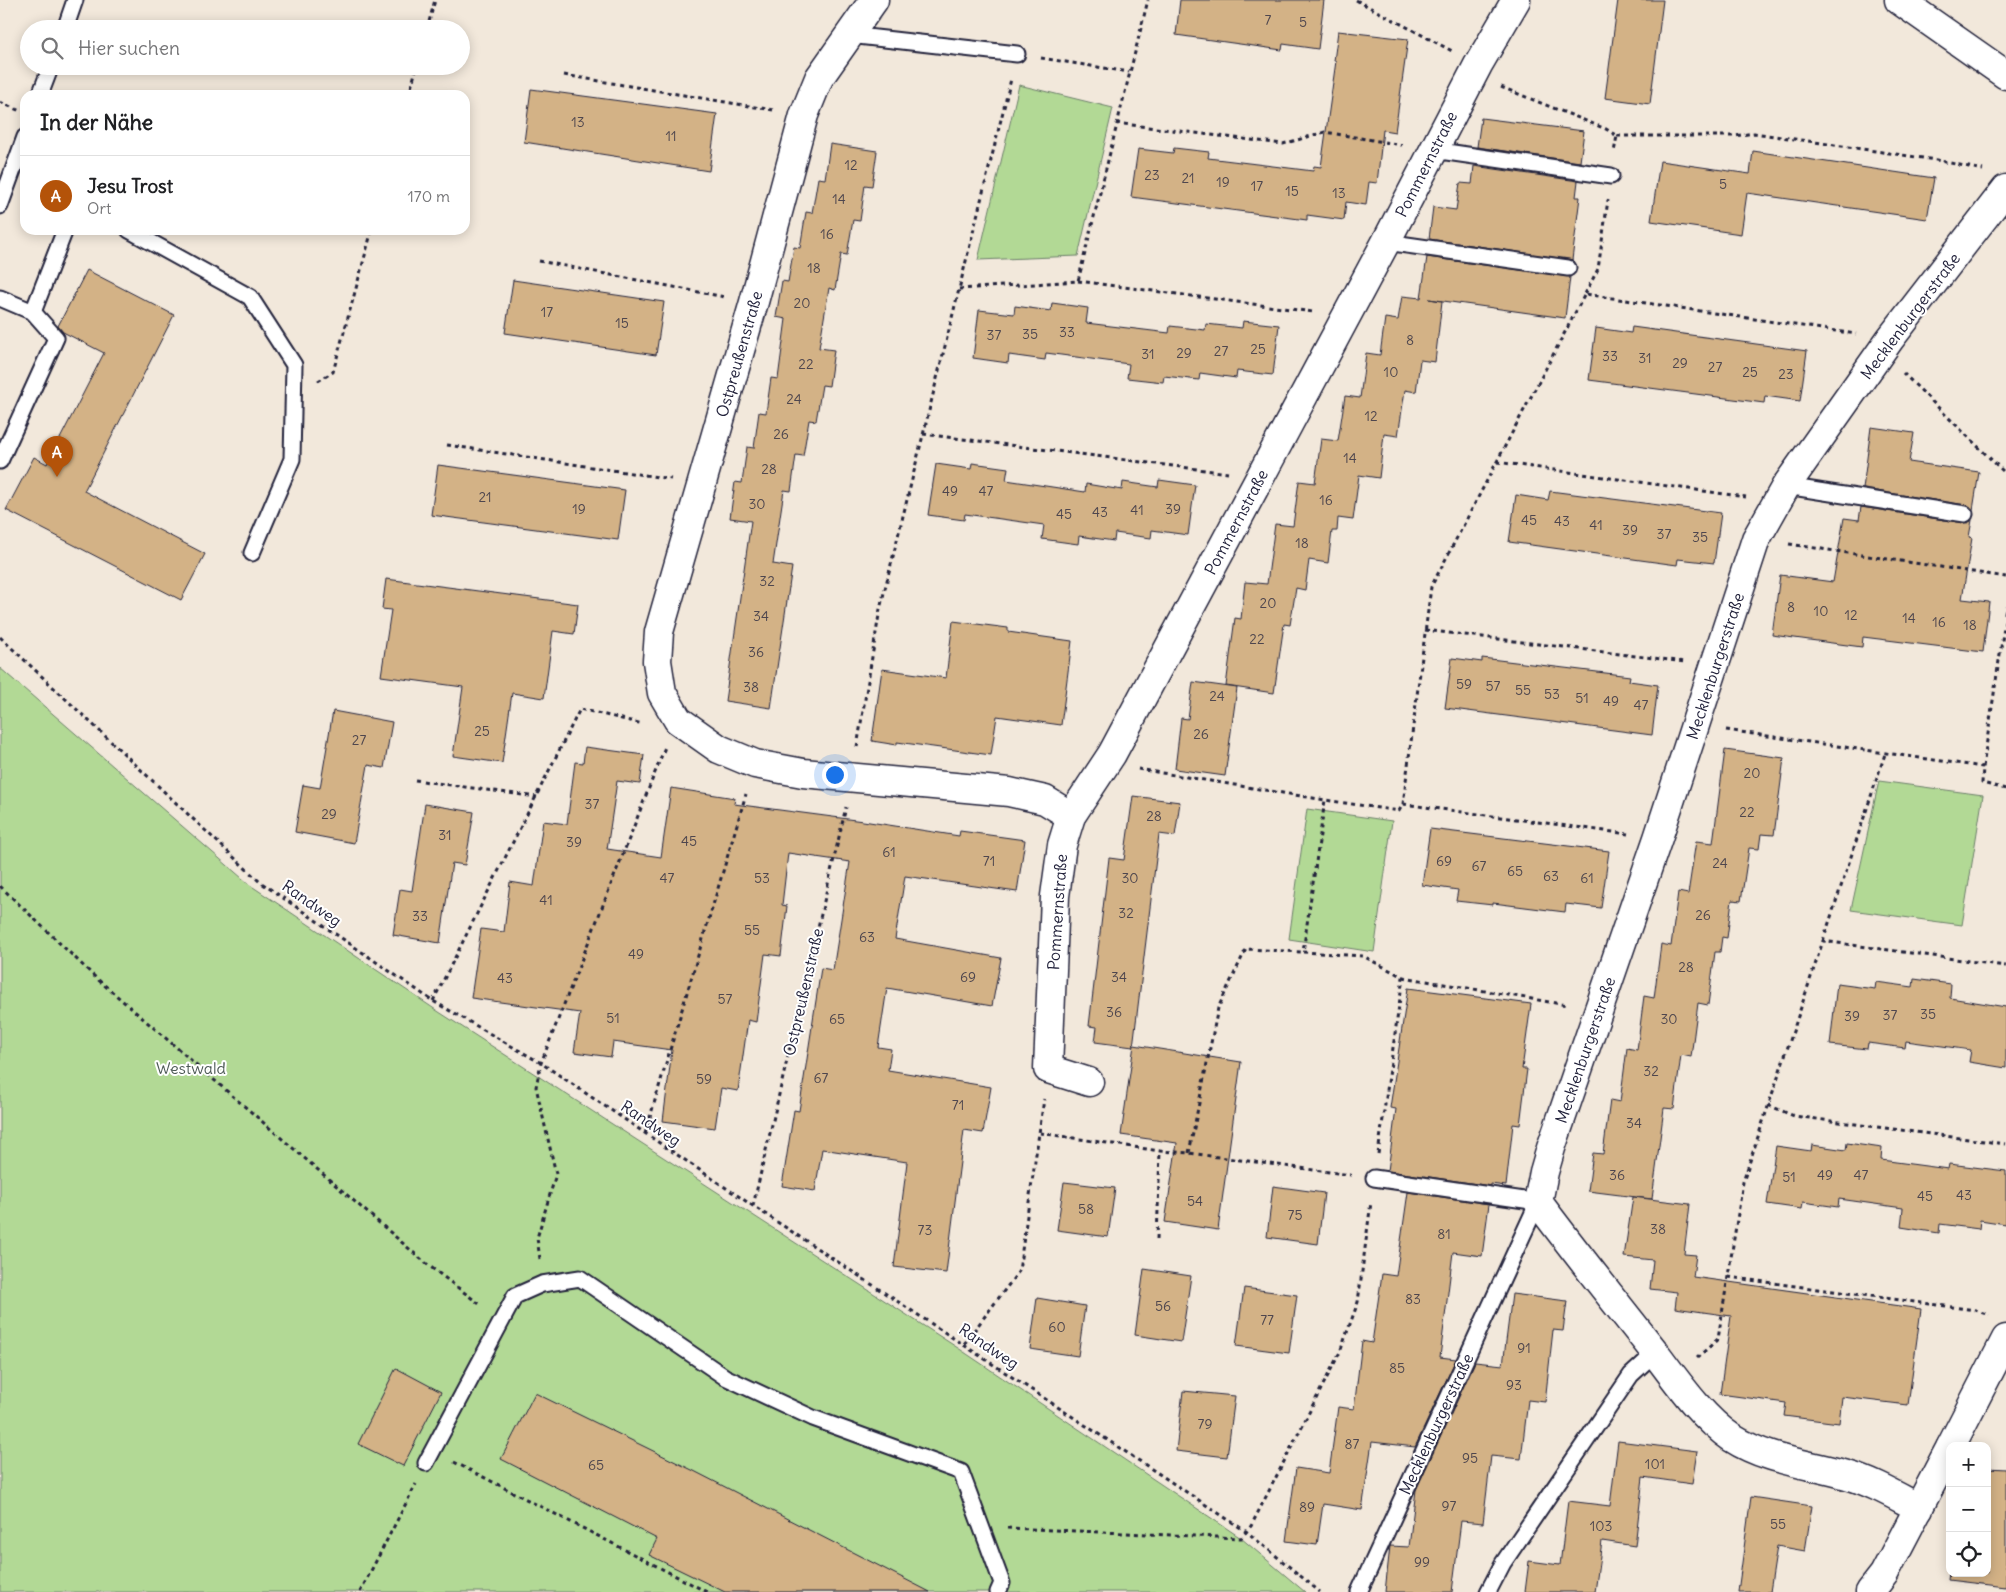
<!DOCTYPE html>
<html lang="de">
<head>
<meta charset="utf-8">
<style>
  body { margin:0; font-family:Delius,sans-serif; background:#f2f2f2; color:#202124 }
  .controls { position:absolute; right:15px; bottom:15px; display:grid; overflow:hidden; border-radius:10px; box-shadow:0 2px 12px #0003 }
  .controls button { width:45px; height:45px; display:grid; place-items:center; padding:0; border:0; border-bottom:1px solid #e0e0e0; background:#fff; color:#202124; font:25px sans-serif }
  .you { position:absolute; left:834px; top:774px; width:18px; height:18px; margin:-12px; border:4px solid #fff; border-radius:50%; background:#1a73e8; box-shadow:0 0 0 8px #1a73e833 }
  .badge { display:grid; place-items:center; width:32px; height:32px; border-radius:50%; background:#b45309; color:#fff; font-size:16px; font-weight:700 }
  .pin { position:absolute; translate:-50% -41px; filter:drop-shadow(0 1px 2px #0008) }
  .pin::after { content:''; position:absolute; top:26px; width:18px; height:15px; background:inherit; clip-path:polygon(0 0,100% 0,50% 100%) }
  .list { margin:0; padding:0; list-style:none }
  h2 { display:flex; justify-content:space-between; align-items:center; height:65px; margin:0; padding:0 20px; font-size:21px }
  h2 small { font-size:16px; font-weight:400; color:#757577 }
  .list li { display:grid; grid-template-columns:32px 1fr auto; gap:15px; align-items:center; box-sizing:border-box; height:80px; padding:0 20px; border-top:1px solid #e0e0e0 }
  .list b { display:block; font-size:19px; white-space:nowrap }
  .list p { margin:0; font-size:16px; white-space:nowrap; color:#757577 }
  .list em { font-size:16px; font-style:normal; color:#757577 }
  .icon { flex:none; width:28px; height:28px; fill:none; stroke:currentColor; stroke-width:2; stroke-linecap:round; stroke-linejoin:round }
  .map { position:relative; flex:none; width:2006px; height:1592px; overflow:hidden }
  .search { position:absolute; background:#fff; box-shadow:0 2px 12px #0003; left:20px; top:20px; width:450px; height:55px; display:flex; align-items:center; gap:12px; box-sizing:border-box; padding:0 18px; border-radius:28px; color:#757577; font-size:19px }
  .panel { position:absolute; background:#fff; box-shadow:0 2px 12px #0003; left:20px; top:90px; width:450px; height:145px; border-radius:15px }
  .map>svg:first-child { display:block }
</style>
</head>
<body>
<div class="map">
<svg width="2006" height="1592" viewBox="0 0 2006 1592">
  <rect width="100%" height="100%" fill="#f2e8db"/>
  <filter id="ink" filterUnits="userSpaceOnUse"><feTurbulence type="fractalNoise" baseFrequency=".02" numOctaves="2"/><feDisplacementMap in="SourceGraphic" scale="10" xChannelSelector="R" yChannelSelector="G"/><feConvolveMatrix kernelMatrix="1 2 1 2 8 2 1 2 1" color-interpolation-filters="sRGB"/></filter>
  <g filter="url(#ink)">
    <g fill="#b2d995" stroke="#6a7e68">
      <path d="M1019 85 1113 108 1078 256 978 260Z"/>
      <path d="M0 668 250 885 436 1010 961 1350 1241 1538 1305 1592H0Z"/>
      <path d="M1879 781 1983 795 1962 925 1851 910Z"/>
      <path d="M1307 809 1392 821 1374 952 1289 939Z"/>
    </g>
    <g fill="#d3b286" stroke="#22223b">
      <path d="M1180 0H1324L1318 49 1283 44 1282 50 1176 35Z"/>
      <path d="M1618 0H1663L1650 104 1605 98Z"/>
      <path d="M1338 31 1408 39 1395 132 1383 130 1377 183 1369 182 1366 205 1346 202 1344 220 1307 215V220L1131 197 1138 149 1173 153 1174 148 1209 152 1208 158 1313 171 1314 166 1321 167 1336 61H1334Z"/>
      <path d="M531 89 717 114 709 171 524 142Z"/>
      <path d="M1481 118 1584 131 1580 162 1477 147Z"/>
      <path d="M830 144 877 151 872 186 865 185 860 221 853 220 847 255 841 254 835 290 829 288 819 348 834 350 829 386 822 385 816 421 809 420 803 456 796 455 791 491 784 490 773 564 792 567 771 708 725 701 751 521 730 518 735 482 742 483 747 447 754 448 759 412 766 413 771 378 778 379 786 319 776 317 782 281 788 282 794 247 800 248 806 212 812 213 818 178 825 179Z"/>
      <path d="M1753 151 1934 178 1927 219 1747 193 1741 234 1651 221 1660 161 1750 174Z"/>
      <path d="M1474 166 1578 181 1576 197H1580L1572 260 1429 239 1433 207 1456 210 1460 183 1472 184Z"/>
      <path d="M1427 257 1570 277 1565 318 1429 299 1442 301 1435 362 1420 360 1416 392 1405 390 1398 436 1384 434 1379 478 1359 475 1353 520 1338 518 1337 531H1332L1328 563 1309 560 1305 590 1296 588 1290 625 1284 624 1274 693 1226 686 1235 618 1241 619 1245 582 1267 584 1275 524 1293 526 1299 481 1315 483 1321 439 1338 441 1345 396 1360 398 1366 353 1380 355 1385 318 1398 320 1402 296 1421 298Z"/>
      <path d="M87 270 174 315 84 491 205 554 181 600 6 510 34 457 47 464 104 353 63 332 58 326Z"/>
      <path d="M513 280 664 302 656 355 505 333Z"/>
      <path d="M1052 303 1088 308 1086 323 1169 333 1170 326 1205 330 1206 324 1242 328 1243 321 1279 325 1273 375 1237 371 1236 378 1200 373 1199 380 1164 376 1163 382 1127 378 1129 364 1046 353 1045 360 1009 355 1008 363 973 358 979 310 1014 314 1015 306 1051 311Z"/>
      <path d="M1632 327 1807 351 1800 401 1765 396 1764 403 1589 380 1596 328 1631 333Z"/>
      <path d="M1871 427 1914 433 1909 462 1979 472 1973 510 1966 505 1863 489Z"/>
      <path d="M972 463 1008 468 1006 480 1085 492 1086 484 1122 490 1123 482 1158 487 1159 480 1195 485 1188 535 1152 530 1151 538 1115 533 1114 541 1079 536 1078 544 1042 539 1044 525 965 514 964 520 928 515 936 464 971 469Z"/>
      <path d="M438 465 625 490 618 540 431 515Z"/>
      <path d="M1550 491 1721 513 1714 563 1678 559 1677 565 1509 542 1516 495 1548 500Z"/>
      <path d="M1861 507 1964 523 1972 520 1969 537 1972 538 1962 599 1989 602 1983 652 1863 637 1862 647 1772 635 1780 575 1833 582 1844 518 1859 520Z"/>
      <path d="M386 579 578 604 574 634 553 631 544 698 512 693 502 763 453 756 463 687 381 676 391 610 382 609Z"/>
      <path d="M953 621 1008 628V632L1072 641 1061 725 997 716 991 755 897 742V745L872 741 882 669 946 678Z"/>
      <path d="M1452 658 1482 662V658L1630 676 1629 681 1658 685 1652 735 1445 708Z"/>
      <path d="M1193 682 1237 688 1225 776 1175 769 1181 718 1188 719Z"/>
      <path d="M333 711 392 722 384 768 368 765 354 843 295 832 303 785 320 788Z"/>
      <path d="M585 747 644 755 640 784 617 781 607 849 661 857 671 788 735 798 734 804 863 821 959 836 960 831 1025 840 1017 892 905 876 895 939 1001 958 992 1006 887 988 878 1047 891 1049 888 1070 991 1087 983 1133 964 1130 946 1273 894 1267 907 1162 822 1149 815 1191 782 1186 794 1110 799 1111 821 968 833 970 850 862 788 853 782 905 787 906 781 956 765 954 756 1022 748 1020 738 1091 721 1088 715 1128 663 1121 672 1050 613 1042 611 1057 574 1052 580 1013 471 998 481 929 504 932 510 882 534 886 543 821 567 824 575 762 583 763Z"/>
      <path d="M1725 750 1784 758 1774 835 1761 834 1759 849 1749 848 1741 901 1732 900 1727 938 1722 937 1720 952H1715L1708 1005 1698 1003 1691 1057 1681 1055 1674 1109 1664 1108 1652 1199 1588 1191 1593 1153 1603 1154 1610 1100 1620 1102 1627 1048 1637 1050 1644 996 1654 998 1661 944 1671 946 1678 892 1688 894 1696 841 1713 843Z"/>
      <path d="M1133 796 1180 802 1175 836 1159 834 1133 1047 1095 1042 1097 1027 1089 1026 1109 858 1124 860Z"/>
      <path d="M425 804 474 812 465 865 452 863 440 943 393 935 400 889 412 891Z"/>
      <path d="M1430 829 1609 851 1601 908 1566 904 1565 912 1493 903V905L1456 901 1458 890 1422 885Z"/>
      <path d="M1914 979 1951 984 1950 998 2006 1007V1068L1969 1062 1971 1050 1906 1041 1905 1048 1868 1043 1867 1049 1830 1045 1837 984 1875 989 1876 982 1913 987Z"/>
      <path d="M1408 988 1531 1004 1522 1069H1527L1520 1125 1513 1124 1506 1186 1491 1184V1186L1388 1171 1396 1109 1390 1108Z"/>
      <path d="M1134 1045 1241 1062 1218 1230 1165 1222 1177 1143 1121 1135Z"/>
      <path d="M1847 1143 1882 1148 1881 1160 1948 1169 1949 1164 2006 1171V1224L1980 1220 1979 1229 1940 1224 1939 1233 1901 1227 1903 1208 1839 1199 1838 1207 1803 1202 1802 1209 1767 1204 1776 1146 1811 1151 1812 1145 1846 1150Z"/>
      <path d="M1064 1182 1115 1188 1108 1237 1057 1230Z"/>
      <path d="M1273 1186 1324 1193 1318 1244 1267 1237Z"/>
      <path d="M1408 1192 1489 1204 1482 1256 1453 1252 1440 1357 1456 1359 1415 1447 1372 1442 1362 1510 1323 1504 1317 1545 1286 1541 1296 1468 1329 1473 1338 1407 1354 1409 1362 1341 1372 1343 1382 1274 1396 1276Z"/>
      <path d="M1633 1197 1690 1204 1684 1254 1696 1255 1693 1277 1921 1309 1908 1405 1842 1397 1839 1423 1784 1416 1786 1403 1720 1394 1731 1316 1675 1308 1677 1292 1650 1289 1653 1260 1624 1257Z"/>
      <path d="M1144 1269 1191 1276 1181 1342 1135 1335Z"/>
      <path d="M1244 1288 1297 1295 1289 1353 1236 1346Z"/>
      <path d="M1512 1294 1567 1301 1563 1331 1553 1330 1545 1402 1528 1400 1521 1459 1491 1456 1483 1523 1461 1521 1452 1592H1385L1390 1546 1409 1547 1416 1490 1475 1362 1503 1365Z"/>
      <path d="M1037 1298 1085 1306 1078 1356 1030 1349Z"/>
      <path d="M396 1368 441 1392 403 1466 358 1444Z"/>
      <path d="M1183 1391 1235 1396 1227 1457 1176 1451Z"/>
      <path d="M535 1393 692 1470 930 1592H725L649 1555 657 1539 501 1459Z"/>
      <path d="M1618 1441 1697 1451 1692 1484 1643 1477 1635 1546 1602 1541 1595 1592H1525L1529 1561 1560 1565 1568 1501 1610 1506Z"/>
      <path d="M1987 1468 2006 1469V1587L1948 1580 1950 1564V1573H1987Z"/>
      <path d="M1751 1497 1812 1506 1805 1551 1777 1546 1770 1592H1738Z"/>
    </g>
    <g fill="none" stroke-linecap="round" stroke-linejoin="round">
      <g stroke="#22223b" stroke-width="19">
        <g id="lane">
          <path d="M65 29 75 0"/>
          <path d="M849 35 1017 54"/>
          <path d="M40 95 51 66"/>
          <path d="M1433 150 1611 176"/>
          <path d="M0 206 25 137"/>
          <path d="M129 230 250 297 294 365 292 459 252 553"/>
          <path d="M1386 242 1568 268"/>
          <path d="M0 298 33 312 56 338 0 461"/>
          <path d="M33 312 65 230"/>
          <path d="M1786 486 1965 514"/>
          <path d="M426 1463 515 1296 542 1284 580 1278 725 1377 813 1418 961 1472 1002 1583 998 1592"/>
          <path d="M1359 1592 1538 1202 1374 1178"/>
          <path d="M1488 1592 1503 1563 1631 1375 1655 1353"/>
        </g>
      </g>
      <g stroke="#22223b" stroke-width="31">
        <g id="street">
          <path d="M874 0 819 78 804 115 754 302 659 632 657 661 662 693 678 720 719 749 755 764 803 773 1009 792 1045 800 1071 816"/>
          <path d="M1089 1082 1048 1069 1055 896 1062 845 1071 816 1112 754 1386 242 1478 65 1516 0"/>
          <path d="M1951 1446 2006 1339"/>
          <path d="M1919 1508C1896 1496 1872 1482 1847 1475 1809 1464 1766 1460 1732 1438 1702 1418 1676 1380 1654 1351 1615 1302 1576 1253 1538 1202L1544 1172 1551 1148 1658 838 1756 539 1786 486 1890 339 2006 189"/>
          <path d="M1870 1592 1884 1574 1950 1448"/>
        </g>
      </g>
      <g stroke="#22223b" stroke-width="31">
        <path id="secondary" d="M1899 0 2006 75"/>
      </g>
      <g stroke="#22223b" stroke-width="3" stroke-dasharray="4 4" stroke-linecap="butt">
        <path d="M1356 0 1452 51"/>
        <path d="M427 29 435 0"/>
        <path d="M1041 58 1129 72"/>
        <path d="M564 75 773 110"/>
        <path d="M1501 87 1606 129 1617 136 1614 152"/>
        <path d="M409 95 417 66"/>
        <path d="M0 102 20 111"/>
        <path d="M1116 123 1283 144 1325 132 1402 145"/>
        <path d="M1617 136H1735L1754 133 1936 160 1983 170"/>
        <path d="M539 261 725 297"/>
        <path d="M1078 281 1313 312"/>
        <path d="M959 289 1078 281 1148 0"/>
        <path d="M1585 294 1598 269 1608 200"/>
        <path d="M1903 373 2006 474"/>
        <path d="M318 381 333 372 372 230"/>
        <path d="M923 434 1228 473"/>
        <path d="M447 445 671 479"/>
        <path d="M1497 462 1746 497"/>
        <path d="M1789 544 2006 577"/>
        <path d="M2005 614 2006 606"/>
        <path d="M1425 630 1685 662"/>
        <path d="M0 637 260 882 433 1001 541 1063 753 1206 1247 1532 1320 1592"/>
        <path d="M1726 730 1983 767 1982 783 2006 789"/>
        <path d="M857 747 880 609 1011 79"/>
        <path d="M1983 767 2006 614"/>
        <path d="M1138 769 1325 800"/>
        <path d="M415 780 537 797"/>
        <path d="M1403 804 1628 834"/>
        <path d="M0 886 95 977 428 1265 482 1306"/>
        <path d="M1823 941 1885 754"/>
        <path d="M1403 977 1567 1005"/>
        <path d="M433 1001 580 709 643 724"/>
        <path d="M1768 1105 1794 1116 2006 1144"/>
        <path d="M1040 1133 1160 1151 1189 1153 1351 1175"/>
        <path d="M645 1134 746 794"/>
        <path d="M1189 1153 1218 1008 1246 949 1303 952"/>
        <path d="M1378 1154 1403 977 1363 956 1303 952 1325 800 1399 811 1403 804 1431 587 1585 294 1856 334"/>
        <path d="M753 1206 846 807"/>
        <path d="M1157 1239 1160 1151"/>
        <path d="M540 1259 537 1238 556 1174 536 1087 541 1063 665 747"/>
        <path d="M1728 1277 1975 1310 1989 1315"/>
        <path d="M964 1344 1019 1271 1044 1099"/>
        <path d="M1697 1358 1718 1339 1743 1182 1823 941 2006 966"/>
        <path d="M454 1462 707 1592"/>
        <path d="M1007 1528 1241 1538 1251 1526 1340 1352 1358 1302 1371 1202"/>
        <path d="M360 1592 416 1484"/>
      </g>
      <use href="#lane" stroke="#fff" stroke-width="15"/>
      <use href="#street" stroke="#fff" stroke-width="28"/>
      <use href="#secondary" stroke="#fff" stroke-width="28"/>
    </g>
  </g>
  <g text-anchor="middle" stroke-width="4" stroke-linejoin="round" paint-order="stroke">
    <g font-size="14" fill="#4e464e">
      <text x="1268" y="25">7</text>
      <text x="1303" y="27">5</text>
      <text x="578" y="127">13</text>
      <text x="671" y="141">11</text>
      <text x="851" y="170">12</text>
      <text x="1152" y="180">23</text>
      <text x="1188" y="183">21</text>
      <text x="1223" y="187">19</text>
      <text x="1723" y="189">5</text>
      <text x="1257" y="191">17</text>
      <text x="1292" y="196">15</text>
      <text x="1339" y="198">13</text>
      <text x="839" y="204">14</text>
      <text x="827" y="239">16</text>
      <text x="814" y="273">18</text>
      <text x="802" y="308">20</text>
      <text x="547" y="317">17</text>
      <text x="622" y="328">15</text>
      <text x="1067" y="337">33</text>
      <text x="1030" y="339">35</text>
      <text x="994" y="340">37</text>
      <text x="1410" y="345">8</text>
      <text x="1258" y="354">25</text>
      <text x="1221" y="356">27</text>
      <text x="1184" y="358">29</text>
      <text x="1148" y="359">31</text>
      <text x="1610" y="361">33</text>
      <text x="1645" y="363">31</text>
      <text x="1680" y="368">29</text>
      <text x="806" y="369">22</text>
      <text x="1715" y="372">27</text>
      <text x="1391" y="377">10</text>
      <text x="1750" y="377">25</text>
      <text x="1786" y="379">23</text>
      <text x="794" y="404">24</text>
      <text x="1371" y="421">12</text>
      <text x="781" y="439">26</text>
      <text x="1350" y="463">14</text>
      <text x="769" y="474">28</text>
      <text x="950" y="496">49</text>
      <text x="986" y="496">47</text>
      <text x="485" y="502">21</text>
      <text x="1326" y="505">16</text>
      <text x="757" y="509">30</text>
      <text x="579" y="514">19</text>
      <text x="1173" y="514">39</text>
      <text x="1137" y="515">41</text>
      <text x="1100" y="517">43</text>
      <text x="1064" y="519">45</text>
      <text x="1529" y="525">45</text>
      <text x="1562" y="526">43</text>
      <text x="1596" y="530">41</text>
      <text x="1630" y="535">39</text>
      <text x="1664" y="539">37</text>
      <text x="1700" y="542">35</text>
      <text x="1302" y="548">18</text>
      <text x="767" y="586">32</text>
      <text x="1268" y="608">20</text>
      <text x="1791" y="612">8</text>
      <text x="1821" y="616">10</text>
      <text x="1851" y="620">12</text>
      <text x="761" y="621">34</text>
      <text x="1909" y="623">14</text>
      <text x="1939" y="627">16</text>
      <text x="1970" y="630">18</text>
      <text x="1257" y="644">22</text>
      <text x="756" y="657">36</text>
      <text x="1464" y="689">59</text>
      <text x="1493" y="691">57</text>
      <text x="751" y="692">38</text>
      <text x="1523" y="695">55</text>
      <text x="1552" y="699">53</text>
      <text x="1217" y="701">24</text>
      <text x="1582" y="703">51</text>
      <text x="1611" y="706">49</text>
      <text x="1641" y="710">47</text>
      <text x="482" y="736">25</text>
      <text x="1201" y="739">26</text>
      <text x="359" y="745">27</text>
      <text x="1752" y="778">20</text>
      <text x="592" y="809">37</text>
      <text x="1747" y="817">22</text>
      <text x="329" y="819">29</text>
      <text x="1154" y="821">28</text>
      <text x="445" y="840">31</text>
      <text x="689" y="846">45</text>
      <text x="574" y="847">39</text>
      <text x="889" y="857">61</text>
      <text x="989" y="866">71</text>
      <text x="1444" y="866">69</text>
      <text x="1720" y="868">24</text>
      <text x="1479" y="871">67</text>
      <text x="1515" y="876">65</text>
      <text x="1551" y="881">63</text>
      <text x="667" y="883">47</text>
      <text x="762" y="883">53</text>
      <text x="1130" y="883">30</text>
      <text x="1587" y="883">61</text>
      <text x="546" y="905">41</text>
      <text x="1126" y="918">32</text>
      <text x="1703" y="920">26</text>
      <text x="420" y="921">33</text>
      <text x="752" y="935">55</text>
      <text x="867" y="942">63</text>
      <text x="636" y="959">49</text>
      <text x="1686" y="972">28</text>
      <text x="968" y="982">69</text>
      <text x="1119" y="982">34</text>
      <text x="505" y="983">43</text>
      <text x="725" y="1004">57</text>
      <text x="1114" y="1017">36</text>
      <text x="1928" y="1019">35</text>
      <text x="1890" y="1020">37</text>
      <text x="1852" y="1021">39</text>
      <text x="613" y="1023">51</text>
      <text x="837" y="1024">65</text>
      <text x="1669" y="1024">30</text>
      <text x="1651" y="1076">32</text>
      <text x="821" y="1083">67</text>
      <text x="704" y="1084">59</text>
      <text x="958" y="1110">71</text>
      <text x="1634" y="1128">34</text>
      <text x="1617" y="1180">36</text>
      <text x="1825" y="1180">49</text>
      <text x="1861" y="1180">47</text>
      <text x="1789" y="1182">51</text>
      <text x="1964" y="1200">43</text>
      <text x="1925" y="1201">45</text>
      <text x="1195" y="1206">54</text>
      <text x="1086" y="1214">58</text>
      <text x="1295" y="1220">75</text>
      <text x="1658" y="1234">38</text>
      <text x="925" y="1235">73</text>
      <text x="1444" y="1239">81</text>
      <text x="1413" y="1304">83</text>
      <text x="1163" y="1311">56</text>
      <text x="1267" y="1325">77</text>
      <text x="1057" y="1332">60</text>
      <text x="1524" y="1353">91</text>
      <text x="1397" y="1373">85</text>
      <text x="1514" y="1390">93</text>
      <text x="1205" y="1429">79</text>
      <text x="1352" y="1449">87</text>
      <text x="1470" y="1463">95</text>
      <text x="1655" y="1469">101</text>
      <text x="596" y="1470">65</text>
      <text x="1449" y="1511">97</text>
      <text x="1307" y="1512">89</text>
      <text x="1778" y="1529">55</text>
      <text x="1601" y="1531">103</text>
      <text x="1422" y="1567">99</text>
    </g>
    <g font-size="16" fill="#22223b" stroke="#fff">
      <text transform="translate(1426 164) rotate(-63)" y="6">Pommernstraße</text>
      <text transform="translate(1910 316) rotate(-53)" y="6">Mecklenburgerstraße</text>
      <text transform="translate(739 354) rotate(-74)" y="6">Ostpreußenstraße</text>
      <text transform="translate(1236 522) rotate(-62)" y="6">Pommernstraße</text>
      <text transform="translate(1715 666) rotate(-72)" y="6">Mecklenburgerstraße</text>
      <text transform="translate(312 903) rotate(35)" y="6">Randweg</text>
      <text transform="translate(1057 912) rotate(-86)" y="6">Pommernstraße</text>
      <text transform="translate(803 992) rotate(-77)" y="6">Ostpreußenstraße</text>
      <text transform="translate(1585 1050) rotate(-71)" y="6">Mecklenburgerstraße</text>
      <text transform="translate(651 1123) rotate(34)" y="6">Randweg</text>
      <text transform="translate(989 1346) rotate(34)" y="6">Randweg</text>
      <text transform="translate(1436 1424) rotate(-65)" y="6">Mecklenburgerstraße</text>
    </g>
    <g font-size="16" fill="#4d5956" stroke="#fff">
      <text x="191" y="1074">Westwald</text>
    </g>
  </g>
</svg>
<div class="controls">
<button>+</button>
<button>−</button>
<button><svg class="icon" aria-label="locate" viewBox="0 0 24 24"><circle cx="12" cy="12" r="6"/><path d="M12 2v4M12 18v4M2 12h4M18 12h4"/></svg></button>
</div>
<div class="you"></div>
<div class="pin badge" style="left:57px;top:477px">A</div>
<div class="search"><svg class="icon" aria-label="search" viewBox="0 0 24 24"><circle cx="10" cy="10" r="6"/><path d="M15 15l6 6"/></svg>Hier suchen</div>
<section class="panel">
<h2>In der Nähe<small></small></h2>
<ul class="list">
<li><span class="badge">A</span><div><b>Jesu Trost</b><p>Ort</p></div><em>170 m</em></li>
</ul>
</section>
</div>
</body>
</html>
